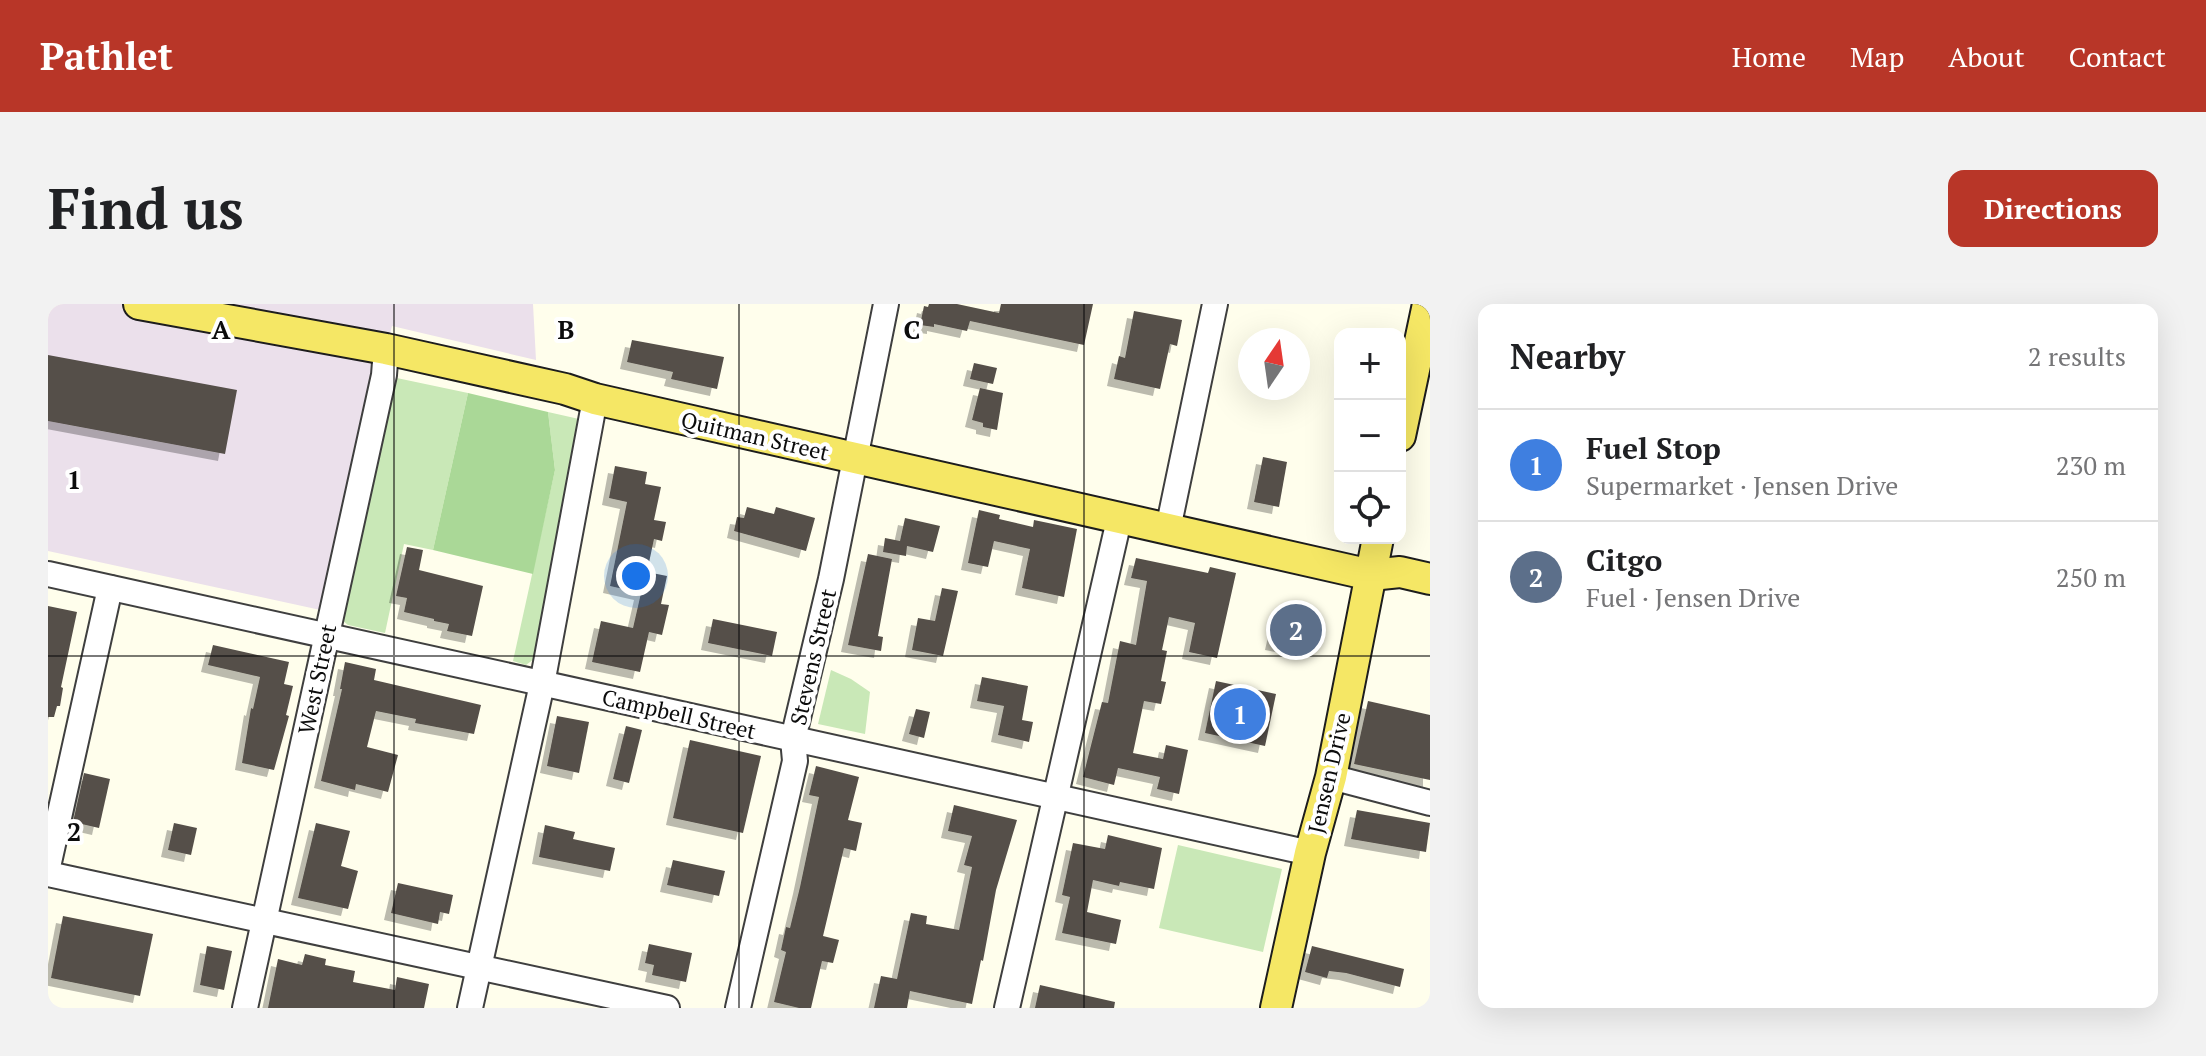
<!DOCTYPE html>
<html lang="en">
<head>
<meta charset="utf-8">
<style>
  body { margin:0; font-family:"PT Serif",serif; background:#f2f2f2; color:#202124 }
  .controls { position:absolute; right:24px; top:24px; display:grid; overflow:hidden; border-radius:16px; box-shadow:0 8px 32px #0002 }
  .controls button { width:72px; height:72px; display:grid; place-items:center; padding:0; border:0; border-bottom:2px solid #e0e0e0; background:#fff; color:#202124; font:40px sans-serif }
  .compass { position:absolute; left:1190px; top:24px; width:72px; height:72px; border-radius:50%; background:#fff; box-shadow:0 8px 32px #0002; rotate:13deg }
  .you { position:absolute; left:588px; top:272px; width:28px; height:28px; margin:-20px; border:6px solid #fff; border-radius:50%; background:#1a73e8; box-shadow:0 0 0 12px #1a73e833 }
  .badge { display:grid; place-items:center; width:52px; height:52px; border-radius:50%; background:#b83628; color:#fff; font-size:26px; font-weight:700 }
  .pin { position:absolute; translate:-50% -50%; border:4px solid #fff; box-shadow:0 2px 8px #0006 }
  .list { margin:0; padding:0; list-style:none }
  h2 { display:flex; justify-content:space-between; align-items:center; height:104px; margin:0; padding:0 32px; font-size:34px }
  h2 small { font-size:26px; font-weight:400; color:#757577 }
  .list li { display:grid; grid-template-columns:52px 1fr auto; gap:24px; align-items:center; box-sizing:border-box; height:112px; padding:0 32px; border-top:2px solid #e0e0e0 }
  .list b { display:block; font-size:30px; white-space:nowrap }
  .list p { margin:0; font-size:26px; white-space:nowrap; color:#757577 }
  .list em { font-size:26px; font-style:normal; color:#757577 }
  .icon { flex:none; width:44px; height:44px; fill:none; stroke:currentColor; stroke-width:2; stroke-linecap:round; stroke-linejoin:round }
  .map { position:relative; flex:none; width:1382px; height:704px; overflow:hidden; border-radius:16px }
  header { display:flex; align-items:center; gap:48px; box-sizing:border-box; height:112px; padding:0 40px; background:#b83628; color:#fff }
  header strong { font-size:38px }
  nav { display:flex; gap:44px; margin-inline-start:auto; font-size:28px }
  .intro { display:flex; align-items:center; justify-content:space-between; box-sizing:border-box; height:192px; padding:0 48px }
  h1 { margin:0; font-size:56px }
  .button { padding:20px 36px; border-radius:16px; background:#b83628; color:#fff; font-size:28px; font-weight:700 }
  main { display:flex; gap:48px; padding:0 48px }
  aside { flex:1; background:#fff; border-radius:16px; box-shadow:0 8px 32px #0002 }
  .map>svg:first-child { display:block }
</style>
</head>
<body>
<header>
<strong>Pathlet</strong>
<nav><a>Home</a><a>Map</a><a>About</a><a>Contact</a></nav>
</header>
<div class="intro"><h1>Find us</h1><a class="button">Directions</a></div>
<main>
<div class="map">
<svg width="1382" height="704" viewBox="0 0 1382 704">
  <defs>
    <filter id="shadow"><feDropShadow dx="-7" dy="7" stdDeviation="0" flood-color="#0004"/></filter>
  </defs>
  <rect width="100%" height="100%" fill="#fffeec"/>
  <path fill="#ebe0eb" d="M0 0H485L488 56 344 22 277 307 0 247Z"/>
  <g fill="#c9e8b7">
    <path d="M344 73 420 89 385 246 356 240 337 329 300 321 294 316Z"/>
    <path d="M500 108 531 115 491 345 486 355 478 361 465 357 507 166Z"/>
    <path d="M783 366 803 375 822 388 817 430 770 420Z"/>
    <path d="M1130 541 1234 565 1215 648 1111 624Z"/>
  </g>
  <path fill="#aad897" d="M420 89 500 108 507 166 485 270 385 246Z"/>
  <g fill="#554f49" filter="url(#shadow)">
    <path d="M881 0H909L951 9 953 0H1045L1036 41 922 17 919 27 886 20V23L872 21 876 2 880 3Z"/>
    <path d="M1086 7 1134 16 1129 42 1122 40 1112 85 1066 75 1071 52 1077 54Z"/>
    <path d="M584 36 676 53 669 85 623 75 625 68 579 58Z"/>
    <path d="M0 51 189 86 177 150 0 117Z"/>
    <path d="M926 59 949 64 945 80 922 75Z"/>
    <path d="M932 84 955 89 949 126 935 123V119L924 116Z"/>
    <path d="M1215 153 1239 158 1231 203 1206 198Z"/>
    <path d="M567 162 599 168 597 180 613 183 606 216 618 218 614 237 606 235 599 268 619 272 613 300 621 301 614 331 601 328 592 368 544 358 553 317 585 324 593 289 562 282 579 198 561 194Z"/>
    <path d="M699 203 726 210 728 203 767 214 758 247 686 227 689 213 696 214Z"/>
    <path d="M931 206 952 211 951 215 985 223 986 216 1029 225 1016 293 974 284 982 245 946 237 940 263 920 259Z"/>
    <path d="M857 214 892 222 885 248 859 242 858 252 835 248 837 234 852 237Z"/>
    <path d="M359 243 375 246 371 266 435 282 424 332 399 327 401 320 386 317V315L356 308 359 294 348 292Z"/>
    <path d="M820 250 844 255 830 332 835 333 833 347 800 341Z"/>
    <path d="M1088 254 1160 269 1162 263 1188 269 1169 354 1141 348 1147 319 1121 313 1114 346 1119 347 1113 377 1118 378 1113 400 1096 397 1085 449 1115 455 1118 441 1140 446 1131 490 1109 485 1112 473 1070 464 1066 481 1035 473 1054 398 1060 399 1072 337 1088 341 1099 277 1083 274Z"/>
    <path d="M894 284 910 287 895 352 864 346 870 314 887 317Z"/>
    <path d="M0 302 29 308 13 383 15 384 12 402H9L6 413H0Z"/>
    <path d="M1232 304 1271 313 1264 347 1224 339Z"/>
    <path d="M665 315 729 328 724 352 660 339Z"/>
    <path d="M165 341 241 358 236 380 245 382 238 411 241 412 226 466 194 459 203 404 205 405 212 373 160 361Z"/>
    <path d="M297 358 328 365 326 376 433 401 426 430 367 419 368 415 328 407 319 443 350 451 340 488 308 480 307 486 273 477 294 385H292Z"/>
    <path d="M934 373 980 382 974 416 985 418 981 438 950 431 956 402 929 397Z"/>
    <path d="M1168 377 1228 390 1217 442 1157 429Z"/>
    <path d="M1320 397 1382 411V476L1306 460Z"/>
    <path d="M868 405 882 408 876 434 861 430Z"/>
    <path d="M509 412 541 418 531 469 499 462Z"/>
    <path d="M578 422 594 426 581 479 565 475Z"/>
    <path d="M642 436 713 452 695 529 625 514Z"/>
    <path d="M768 462 811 473 800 516 814 519 808 547 796 544 775 632 791 636 785 659 774 657 763 704H751L726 698 738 648 733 646 738 623 742 624 752 583 771 493 761 491Z"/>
    <path d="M36 469 62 475 51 524 25 518Z"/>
    <path d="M906 501 969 516 948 586 935 657 933 656 924 700 862 687 859 704H826L833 672 849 675 863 609 879 612 878 620 911 626 924 563 916 561 924 532 900 527Z"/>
    <path d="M1309 506 1382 519 1378 548 1303 535Z"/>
    <path d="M126 519 149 524 143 551 120 546Z"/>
    <path d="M268 519 302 527 293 562 310 567 300 605 250 594Z"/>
    <path d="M497 521 527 528 525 535 567 544 562 567 491 553Z"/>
    <path d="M1060 531 1114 544 1106 585 1072 578 1071 582 1045 576 1039 608 1073 616 1068 640 1014 629 1022 593 1014 591 1025 539 1057 545Z"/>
    <path d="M625 556 677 567 671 592 619 581Z"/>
    <path d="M350 579 405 591 401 610 392 608 390 620 343 609Z"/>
    <path d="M15 612 105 630 92 692 3 674Z"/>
    <path d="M601 640 644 649 638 678 604 671 606 661 597 659Z"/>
    <path d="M159 642 184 647 176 686 152 681Z"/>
    <path d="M1264 642 1356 665 1352 683 1298 669 1281 667 1279 674 1257 668Z"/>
    <path d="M257 650 278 655 277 661 307 667 305 678 347 686 349 673 381 680 376 704H220L230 655 254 661Z"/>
    <path d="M992 681 1067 698 1066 704H987Z"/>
  </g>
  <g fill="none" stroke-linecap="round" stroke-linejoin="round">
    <g stroke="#3f3f3f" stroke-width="28">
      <g id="minor">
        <path d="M1120 225 1167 0"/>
        <path d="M0 270 1262 549"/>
        <path d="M1283 473 1382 499"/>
        <path d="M0 563 62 284"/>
        <path d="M0 570 619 704"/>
        <path d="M197 704 336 71 338 45"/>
        <path d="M422 704 494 380 547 95"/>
        <path d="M690 704 747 457 745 435 783 275 838 0"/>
        <path d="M959 704 1071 216"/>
      </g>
    </g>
    <g stroke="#1d1d1d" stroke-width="34">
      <g id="major">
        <path d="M91 0 338 45 517 85 547 95 1323 271 1352 268 1382 275"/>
        <path d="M1352 132 1380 0"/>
        <path d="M1228 704 1262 549 1283 473 1330 234"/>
      </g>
    </g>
    <use href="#minor" stroke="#fff" stroke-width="24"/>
    <use href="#major" stroke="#f5e765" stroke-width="30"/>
  </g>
  <path fill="none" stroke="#0c0c0c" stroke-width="2" stroke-opacity="0.55" d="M346 0V704M691 0V704M1036 0V704M0 352H1382"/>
  <g text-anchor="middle" stroke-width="8" stroke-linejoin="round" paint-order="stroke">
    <g font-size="22" fill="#0c0c0c" stroke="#fff">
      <text transform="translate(707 132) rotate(13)" y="8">Quitman Street</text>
      <text transform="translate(765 353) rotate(-77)" y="8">Stevens Street</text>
      <text transform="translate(269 375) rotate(-78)" y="8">West Street</text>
      <text transform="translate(631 410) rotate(13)" y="8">Campbell Street</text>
      <text transform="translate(1281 469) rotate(-77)" y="8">Jensen Drive</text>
    </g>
  </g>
  <g font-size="26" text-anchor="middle" font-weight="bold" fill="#0c0c0c" stroke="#fff" stroke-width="8" stroke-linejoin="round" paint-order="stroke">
    <text x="173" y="35">A</text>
    <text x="518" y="35">B</text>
    <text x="864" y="35">C</text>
    <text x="26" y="185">1</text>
    <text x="26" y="537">2</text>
  </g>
</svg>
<div class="controls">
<button>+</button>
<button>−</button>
<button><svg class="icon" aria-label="locate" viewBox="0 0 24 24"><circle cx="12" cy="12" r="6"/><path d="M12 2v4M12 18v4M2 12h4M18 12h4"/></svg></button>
</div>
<svg class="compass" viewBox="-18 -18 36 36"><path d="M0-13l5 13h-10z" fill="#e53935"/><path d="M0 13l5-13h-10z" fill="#757577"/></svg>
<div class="you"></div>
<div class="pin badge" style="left:1192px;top:410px;background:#3f7fe0">1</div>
<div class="pin badge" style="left:1248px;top:326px;background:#5c6f8a">2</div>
</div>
<aside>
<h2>Nearby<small>2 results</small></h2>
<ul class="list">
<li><span class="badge" style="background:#3f7fe0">1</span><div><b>Fuel Stop</b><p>Supermarket · Jensen Drive</p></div><em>230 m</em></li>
<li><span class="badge" style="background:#5c6f8a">2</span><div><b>Citgo</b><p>Fuel · Jensen Drive</p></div><em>250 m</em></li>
</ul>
</aside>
</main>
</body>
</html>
